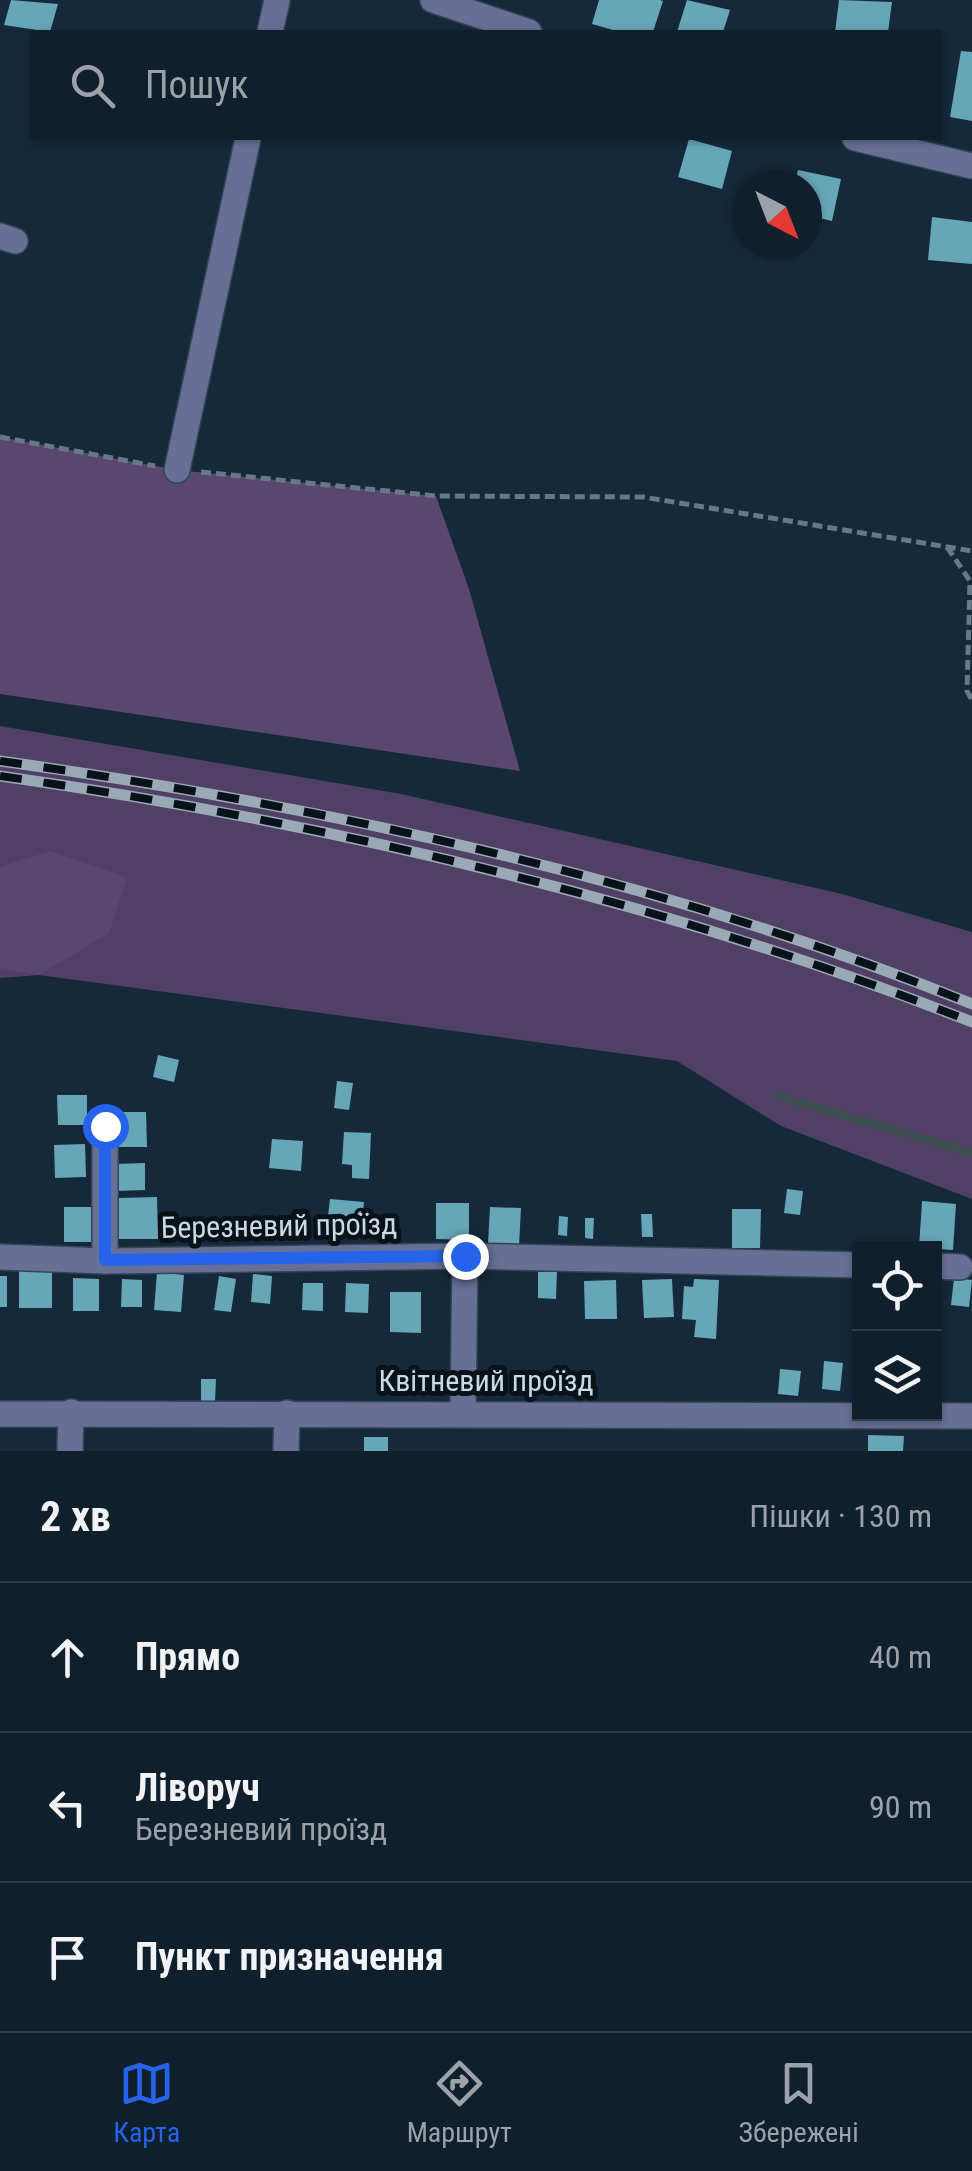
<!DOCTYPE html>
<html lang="uk">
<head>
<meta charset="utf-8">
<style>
  body { margin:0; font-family:"Roboto Condensed",sans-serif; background:#192734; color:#f1f3f6 }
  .controls { position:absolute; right:30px; bottom:30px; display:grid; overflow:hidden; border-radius:0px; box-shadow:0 2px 8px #0004 }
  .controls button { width:90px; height:90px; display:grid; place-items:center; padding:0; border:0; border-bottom:2px solid #303d48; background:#101f2c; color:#f1f3f6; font:50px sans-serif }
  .compass { position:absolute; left:732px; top:170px; width:90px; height:90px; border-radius:50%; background:#101f2c; box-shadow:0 2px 8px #0004; rotate:138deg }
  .stop { position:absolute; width:30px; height:30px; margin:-22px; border:8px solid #2563eb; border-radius:50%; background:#fff }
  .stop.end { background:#2563eb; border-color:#fff; box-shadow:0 2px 10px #0008 }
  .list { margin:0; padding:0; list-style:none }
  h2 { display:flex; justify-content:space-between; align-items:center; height:130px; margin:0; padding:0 40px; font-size:42px }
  h2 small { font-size:32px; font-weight:400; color:#9ca2a9 }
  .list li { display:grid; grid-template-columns:65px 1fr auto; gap:30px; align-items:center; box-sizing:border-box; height:150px; padding:0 40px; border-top:2px solid #303d48 }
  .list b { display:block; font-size:38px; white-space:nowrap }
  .list p { margin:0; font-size:32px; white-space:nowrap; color:#9ca2a9 }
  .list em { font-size:32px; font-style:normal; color:#9ca2a9 }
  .icon { flex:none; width:55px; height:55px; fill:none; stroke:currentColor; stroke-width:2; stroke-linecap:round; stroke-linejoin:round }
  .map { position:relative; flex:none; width:972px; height:1451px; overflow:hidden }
  .search { position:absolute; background:#101f2c; box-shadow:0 2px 8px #0004; left:30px; right:30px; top:30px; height:110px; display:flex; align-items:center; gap:25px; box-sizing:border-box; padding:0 35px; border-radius:0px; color:#9ca2a9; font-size:38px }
  .sheet { height:580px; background:#101f2c }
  nav { display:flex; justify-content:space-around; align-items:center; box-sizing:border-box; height:140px; border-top:2px solid #303d48; background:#101f2c; font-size:28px; color:#9ca2a9 }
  nav a { display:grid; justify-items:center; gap:5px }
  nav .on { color:#2563eb }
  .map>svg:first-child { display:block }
</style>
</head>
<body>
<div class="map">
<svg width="972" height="1451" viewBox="0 0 972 1451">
  <rect width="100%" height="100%" fill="#15293b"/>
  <path fill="#514065" d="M0 726 401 794 842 894 972 932V1199L781 1126 677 1061 39 975 0 978Z"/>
  <g fill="#59476f">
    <path d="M0 437 177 470 436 496 469 589 520 771 0 694Z"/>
    <path d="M50 851 127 877 109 933 39 975 0 968V867Z"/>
  </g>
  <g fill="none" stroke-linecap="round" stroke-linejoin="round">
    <path stroke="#3d4e50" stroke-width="8" d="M777 1096 972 1153"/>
  </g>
  <g fill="#67a6b7">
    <path d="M11 0 58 4 50 32 4 25Z"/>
    <path d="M599 0H660L663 1 653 32H620L592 24Z"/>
    <path d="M687 0 730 10 723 32H677Z"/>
    <path d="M839 0 892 2 888 32H835Z"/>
    <path d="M961 51 972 52V121L950 117Z"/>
    <path d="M689 139 732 151 722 189 678 177Z"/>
    <path d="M798 170 841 179 832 221 807 215V185H794Z"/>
    <path d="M932 217 972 222V264L928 260Z"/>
    <path d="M158 1055 179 1060 174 1082 153 1077Z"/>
    <path d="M337 1081 353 1083 349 1110 334 1108Z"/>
    <path d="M57 1095H87V1125H58Z"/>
    <path d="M117 1112H146L147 1147H117Z"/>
    <path d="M344 1132 371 1133 369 1179 352 1178V1165L342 1164Z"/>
    <path d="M272 1139 303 1141 301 1171 269 1168Z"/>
    <path d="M85 1144 86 1177 55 1178 54 1145Z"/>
    <path d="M145 1163V1190L115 1191 114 1164Z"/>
    <path d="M787 1189 803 1191 800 1215 784 1213Z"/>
    <path d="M157 1197 158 1239H118V1198Z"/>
    <path d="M330 1199 364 1202 360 1237 326 1233Z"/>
    <path d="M922 1201 956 1204 953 1250 919 1248Z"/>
    <path d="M436 1203H469V1240L436 1239Z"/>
    <path d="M64 1207H96L97 1242H64Z"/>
    <path d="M490 1207 521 1208 519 1246 488 1244Z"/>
    <path d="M732 1209H761L760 1248H732Z"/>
    <path d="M641 1214H652L653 1237H642Z"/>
    <path d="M559 1216 568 1217 567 1236 558 1235Z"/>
    <path d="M585 1218H594L593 1239 585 1238Z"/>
    <rect x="19" y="1271" width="33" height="37"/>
    <path d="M157 1272 184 1275 181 1312 154 1310Z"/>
    <path d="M538 1272H557L556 1299 538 1298Z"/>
    <path d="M253 1274 272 1276 270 1304 251 1302Z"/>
    <rect x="0" y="1276" width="7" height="31"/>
    <path d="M219 1276 236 1279 231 1312 214 1310Z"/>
    <path d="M73 1278 99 1279V1311H73Z"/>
    <path d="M954 1278 972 1280 969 1307 951 1305Z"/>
    <path d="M122 1279 142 1280V1307H121Z"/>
    <path d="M672 1279 674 1317 644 1318 642 1280Z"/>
    <path d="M694 1279 719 1280 716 1339 694 1337 696 1320 682 1319 684 1286 693 1287Z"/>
    <path d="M616 1280 617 1319H585L584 1281Z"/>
    <path d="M303 1283H323V1311L302 1310Z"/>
    <path d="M346 1283 369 1284 368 1313 345 1312Z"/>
    <path d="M390 1292H421V1333L390 1332Z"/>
    <path d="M824 1361 843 1363 840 1391 822 1389Z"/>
    <path d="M780 1369 801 1371 798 1396 778 1394Z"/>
    <path d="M201 1379H216L215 1402H201Z"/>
    <path d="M868 1435 904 1436 903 1451H868Z"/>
    <rect x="364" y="1437" width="24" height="14"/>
  </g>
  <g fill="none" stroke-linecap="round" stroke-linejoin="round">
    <g stroke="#324556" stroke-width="28">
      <g id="minor">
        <path d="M433 0 529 32"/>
        <path d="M270 32 277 0"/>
        <path d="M855 138 972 166"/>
        <path d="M0 236 15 241"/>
        <path d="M177 470 248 138"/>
        <path d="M0 1257 105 1261 465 1256 860 1265"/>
        <path d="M105 1261V1126"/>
        <path d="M934 1266 960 1267"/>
        <path d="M463 1413 465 1256"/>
        <path d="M0 1414 972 1416"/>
        <path d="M70 1451 71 1412"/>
        <path d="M286 1451 287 1413"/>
      </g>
    </g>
    <g stroke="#677887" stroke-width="5" stroke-dasharray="10 5" stroke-linecap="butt">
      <path d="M0 437 155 466"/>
      <path d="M201 472 436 496 643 497 972 551"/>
      <path d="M947 547 970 581 967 691 972 700"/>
    </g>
    <use href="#minor" stroke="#686f94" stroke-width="25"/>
    <g stroke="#9aa9b6" stroke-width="11">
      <g id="rail">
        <path d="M0 761C330 807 662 879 972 1004"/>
        <path d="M0 776C330 823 662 900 972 1022"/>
      </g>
    </g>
    <use href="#rail" stroke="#091119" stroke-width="8" stroke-dasharray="22" stroke-linecap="butt"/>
  </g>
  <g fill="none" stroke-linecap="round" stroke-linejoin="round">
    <path stroke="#2563eb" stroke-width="12" d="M105 1126V1260L465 1256"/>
  </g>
  <g text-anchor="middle" stroke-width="10" stroke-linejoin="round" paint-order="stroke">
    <g font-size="30" fill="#ccd9e4" stroke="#091119">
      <text transform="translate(279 1226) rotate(-1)" y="10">Березневий проїзд</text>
      <text x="486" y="1391">Квітневий проїзд</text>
    </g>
  </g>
</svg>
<div class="controls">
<button><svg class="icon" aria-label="locate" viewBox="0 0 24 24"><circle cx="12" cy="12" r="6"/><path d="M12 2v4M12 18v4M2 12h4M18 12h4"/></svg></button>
<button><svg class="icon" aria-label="layers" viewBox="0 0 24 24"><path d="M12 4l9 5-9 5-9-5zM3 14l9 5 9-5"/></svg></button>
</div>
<svg class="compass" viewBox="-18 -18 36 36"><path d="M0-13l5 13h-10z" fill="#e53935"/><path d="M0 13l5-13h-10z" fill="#9ca2a9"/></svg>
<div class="stop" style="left:105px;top:1126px"></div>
<div class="stop end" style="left:465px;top:1256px"></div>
<div class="search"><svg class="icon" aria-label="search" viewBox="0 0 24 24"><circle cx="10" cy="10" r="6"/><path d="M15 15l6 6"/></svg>Пошук</div>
</div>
<section class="sheet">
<h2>2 хв<small>Пішки · 130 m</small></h2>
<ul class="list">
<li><svg class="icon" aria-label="ahead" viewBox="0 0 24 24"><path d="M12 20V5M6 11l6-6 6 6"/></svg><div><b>Прямо</b></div><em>40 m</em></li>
<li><svg class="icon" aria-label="left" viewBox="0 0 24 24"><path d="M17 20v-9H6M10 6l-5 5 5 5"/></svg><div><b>Ліворуч</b><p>Березневий проїзд</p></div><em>90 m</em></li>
<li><svg class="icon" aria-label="arrive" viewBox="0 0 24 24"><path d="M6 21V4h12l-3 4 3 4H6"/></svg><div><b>Пункт призначення</b></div></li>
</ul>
</section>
<nav>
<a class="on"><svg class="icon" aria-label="map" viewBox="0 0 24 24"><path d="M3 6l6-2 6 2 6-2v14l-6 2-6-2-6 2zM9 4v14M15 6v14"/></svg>Карта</a>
<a><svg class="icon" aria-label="directions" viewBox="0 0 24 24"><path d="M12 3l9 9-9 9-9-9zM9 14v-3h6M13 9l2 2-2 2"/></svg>Маршрут</a>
<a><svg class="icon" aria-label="saved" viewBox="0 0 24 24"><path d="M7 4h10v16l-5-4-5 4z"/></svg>Збережені</a>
</nav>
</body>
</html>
